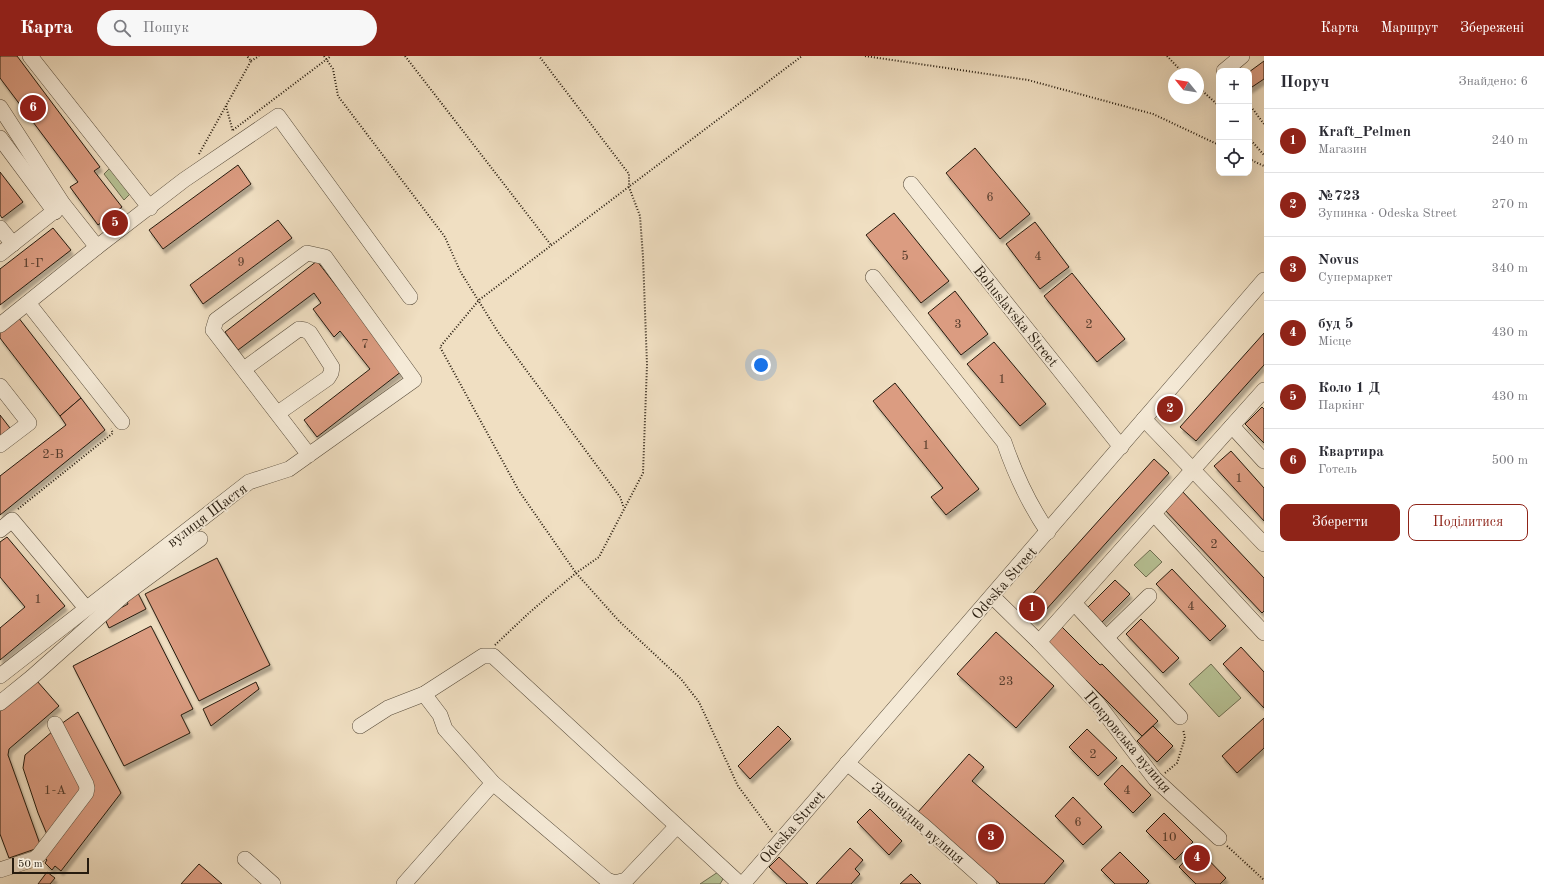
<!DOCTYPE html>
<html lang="uk">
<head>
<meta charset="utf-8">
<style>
  body { margin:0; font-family:"Old Standard TT",serif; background:#f7f7f7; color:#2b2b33 }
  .controls { position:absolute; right:12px; top:12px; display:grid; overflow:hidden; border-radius:8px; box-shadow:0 4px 16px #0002 }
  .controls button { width:36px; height:36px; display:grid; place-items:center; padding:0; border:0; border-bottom:1px solid #e1e1e2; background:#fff; color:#2b2b33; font:20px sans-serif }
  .compass { position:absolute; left:1168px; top:12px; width:36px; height:36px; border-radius:50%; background:#fff; box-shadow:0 4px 16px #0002; rotate:300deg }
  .scale { position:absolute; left:12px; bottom:10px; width:77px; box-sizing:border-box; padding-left:4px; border:2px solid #261b0e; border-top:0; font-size:11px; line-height:14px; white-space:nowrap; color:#261b0e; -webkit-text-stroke:3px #f5ead7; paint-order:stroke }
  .you { position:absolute; left:761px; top:309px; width:14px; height:14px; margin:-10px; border:3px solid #fff; border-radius:50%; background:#1a73e8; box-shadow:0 0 0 6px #1a73e833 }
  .badge { display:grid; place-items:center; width:26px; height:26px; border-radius:50%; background:#8f2418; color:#fff; font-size:13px; font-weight:700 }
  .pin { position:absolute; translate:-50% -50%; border:2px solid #fff; box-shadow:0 1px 4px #0006 }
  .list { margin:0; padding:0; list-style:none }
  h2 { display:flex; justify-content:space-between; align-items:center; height:52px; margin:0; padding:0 16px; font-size:17px }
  h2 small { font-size:13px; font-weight:400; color:#7c7c81 }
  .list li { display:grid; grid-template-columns:26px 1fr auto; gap:12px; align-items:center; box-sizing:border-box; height:64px; padding:0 16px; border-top:1px solid #e1e1e2 }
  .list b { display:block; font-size:15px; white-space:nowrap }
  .list p { margin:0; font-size:13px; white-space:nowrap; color:#7c7c81 }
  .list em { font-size:13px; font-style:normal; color:#7c7c81 }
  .actions { display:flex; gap:8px; padding:12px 16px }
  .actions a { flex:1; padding:9px 0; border:1px solid #8f2418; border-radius:8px; text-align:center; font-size:14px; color:#8f2418 }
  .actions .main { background:#8f2418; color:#fff }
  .icon { flex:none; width:22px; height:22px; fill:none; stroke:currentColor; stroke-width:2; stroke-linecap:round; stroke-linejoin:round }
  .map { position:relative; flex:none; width:1264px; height:828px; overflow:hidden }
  header { display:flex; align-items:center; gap:24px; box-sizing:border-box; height:56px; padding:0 20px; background:#8f2418; color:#fff }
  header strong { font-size:19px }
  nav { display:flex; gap:22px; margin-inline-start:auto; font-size:14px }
  .search { width:280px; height:36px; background:#f7f7f7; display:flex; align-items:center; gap:10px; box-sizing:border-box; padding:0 14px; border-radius:22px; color:#7c7c81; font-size:15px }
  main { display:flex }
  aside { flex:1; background:#fff }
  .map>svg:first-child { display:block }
</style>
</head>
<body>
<header>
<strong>Карта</strong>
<div class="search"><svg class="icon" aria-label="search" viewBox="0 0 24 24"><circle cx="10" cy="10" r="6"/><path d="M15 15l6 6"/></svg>Пошук</div>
<nav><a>Карта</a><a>Маршрут</a><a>Збережені</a></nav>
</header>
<main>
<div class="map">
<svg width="1264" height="828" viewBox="0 0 1264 828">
  <defs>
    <filter id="shadow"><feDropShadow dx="2.5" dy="4.5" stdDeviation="1" flood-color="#0004"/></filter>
  </defs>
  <rect width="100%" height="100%" fill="#f0dfc2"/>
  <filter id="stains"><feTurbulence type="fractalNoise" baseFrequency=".005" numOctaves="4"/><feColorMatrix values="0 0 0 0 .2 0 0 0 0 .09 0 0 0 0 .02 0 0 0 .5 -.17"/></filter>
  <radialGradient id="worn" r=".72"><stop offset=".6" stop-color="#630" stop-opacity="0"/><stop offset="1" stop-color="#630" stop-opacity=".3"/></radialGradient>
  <g fill="#b7c295" stroke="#6e6e52">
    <path d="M110 112 130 138 124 144 104 118Z"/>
    <path d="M1150 494 1162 506 1146 521 1134 509Z"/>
    <path d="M1211 608 1241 642 1219 661 1189 628Z"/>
    <path d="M718 816 723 823 720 828H700Z"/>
  </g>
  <g fill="#db9c81" stroke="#261b0e" filter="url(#shadow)">
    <path d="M0 0H17L100 111 94 115 122 151 98 169 70 131 78 126 0 22Z"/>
    <path d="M1264 5V23L1249 33V16Z"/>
    <path d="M975 92 1030 158 1000 183 946 117Z"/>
    <path d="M238 109 251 128 163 193 149 174Z"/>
    <path d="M0 116 23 146 2 162 0 159Z"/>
    <path d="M894 157 949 225 921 247 866 179Z"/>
    <path d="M278 164 292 182 203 248 190 229Z"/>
    <path d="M1035 166 1069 211 1040 233 1006 188Z"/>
    <path d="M53 172 71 194 0 249V213Z"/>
    <path d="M317 205 402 315 317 381 304 364 370 313 340 275 334 281 313 253 321 247 314 237 238 294 225 276Z"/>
    <path d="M1072 217 1125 283 1097 306 1044 240Z"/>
    <path d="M955 235 988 278 961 299 928 257Z"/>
    <path d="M18 261 81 342 60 360 0 282V276Z"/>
    <path d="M1264 277V309L1196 385 1180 371Z"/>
    <path d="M994 286 1046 348 1020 370 967 308Z"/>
    <path d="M895 327 979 433 946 459 931 441 943 432 873 345Z"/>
    <path d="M81 342 105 374 0 459V420L66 369 60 360Z"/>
    <path d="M1262 351 1264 353V387L1245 368Z"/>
    <path d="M0 359 10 372 0 380Z"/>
    <path d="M1231 395 1264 432V465L1214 410Z"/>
    <path d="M1154 403 1169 417 1035 566 1020 552Z"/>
    <path d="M1182 435 1264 522V555L1262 557 1164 453Z"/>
    <path d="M7 481 65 550 0 604V572L25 551 0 521V486Z"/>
    <path d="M217 502 270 609 199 645 145 538Z"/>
    <path d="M1172 513 1226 570 1210 585 1156 528Z"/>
    <path d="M1115 524 1130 538 1101 567 1086 553Z"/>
    <path d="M138 537 146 553 109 572 104 561 128 548 126 543Z"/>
    <path d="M1141 563 1179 602 1163 617 1126 578Z"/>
    <path d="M151 570 193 653 181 659 190 677 124 710 73 610Z"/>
    <path d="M1062 571 1100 609 1102 608 1158 665 1142 680 1086 624 1083 626 1045 588Z"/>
    <path d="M996 576 1054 630 1016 672 957 618Z"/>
    <path d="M1241 591 1264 616V652L1223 608Z"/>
    <path d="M37 625 59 650 9 693 8 699 41 791 9 802 0 778V655Z"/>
    <path d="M256 626 259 633 211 670 203 653Z"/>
    <path d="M78 656 121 737 61 815 55 810 52 814 45 807 47 804 43 800 93 730 61 668Z"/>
    <path d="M1264 662V692L1237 717 1222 700Z"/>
    <path d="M778 670 791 683 750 723 738 710Z"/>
    <path d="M1153 670 1173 690 1157 706 1137 685Z"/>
    <path d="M1087 673 1117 702 1098 720 1069 691Z"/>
    <path d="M53 675 80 727V738L48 781 38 757 23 712 25 699Z"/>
    <path d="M969 698 984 711 972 725 1064 805 1044 828H1000L918 756Z"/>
    <path d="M1122 709 1151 739 1133 757 1104 728Z"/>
    <path d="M1073 741 1102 771 1083 789 1055 760Z"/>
    <path d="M870 753 902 785 889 799 857 766Z"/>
    <path d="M1164 757 1193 786 1175 804 1146 775Z"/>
    <path d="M850 792 863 804 855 813 860 818 851 828H816Z"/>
    <path d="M1197 792 1226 822 1220 828H1196L1179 811Z"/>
    <path d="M1120 796 1149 825 1146 828H1115L1101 814Z"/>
    <path d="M779 801 808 828H787L769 811Z"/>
    <path d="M199 808 222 828H181Z"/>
    <path d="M47 816 55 822 50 828H38Z"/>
    <path d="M911 818 921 828H900Z"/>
  </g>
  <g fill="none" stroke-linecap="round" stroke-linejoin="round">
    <g stroke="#584c3b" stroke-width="16">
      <g id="minor">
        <path d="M30 0 150 152"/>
        <path d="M1224 15 1242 0"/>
        <path d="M0 51 63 148 97 191"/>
        <path d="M0 82 55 156"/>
        <path d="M911 128 1121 391"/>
        <path d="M0 172 13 188"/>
        <path d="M0 198 62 149"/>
        <path d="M873 221 1004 386C1015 418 1029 448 1048 476"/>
        <path d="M28 247 122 366"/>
        <path d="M0 269 97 191 184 124 278 60 410 241"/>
        <path d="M244 313 299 273 305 274 310 277 332 311 331 317 328 322 278 357"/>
        <path d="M0 330 29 367 0 389"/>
        <path d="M1144 363 1264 488"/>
        <path d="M1232 370 1264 405"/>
        <path d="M1154 458 1264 577"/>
        <path d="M0 474 12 464 86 552"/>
        <path d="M992 540 1039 586 1098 648 1155 723 1219 782"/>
        <path d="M1074 547 1180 661"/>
        <path d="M1107 581 1149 540"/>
        <path d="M1039 586 1264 334"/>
        <path d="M0 620 249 426 289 413 414 324 325 201 307 197 216 264 213 274 309 399"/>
        <path d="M424 638 440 659 445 673 493 727 607 824 615 827 626 824 677 770"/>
        <path d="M0 647 32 621 124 539 200 483"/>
        <path d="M360 670 388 652 424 638 483 600H493L740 828"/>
        <path d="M847 707 924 770 989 828"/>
        <path d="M245 803 273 828"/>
        <path d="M0 814 34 803 39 799 86 737 87 732 86 728 55 668"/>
        <path d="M404 828 493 727"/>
        <path d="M743 828 1264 224"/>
      </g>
    </g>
    <g stroke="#261b0e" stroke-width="2" stroke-dasharray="1 2" stroke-linecap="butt">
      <path d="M324 0 333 13 338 40 445 181 460 215 498 276 620 441 624 452"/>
      <path d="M405 0 551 189"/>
      <path d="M865 0 1028 24 1153 58 1219 89"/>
      <path d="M1167 0 1184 18"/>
      <path d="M251 5 259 0"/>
      <path d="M1198 31 1219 50"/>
      <path d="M1249 48 1264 68"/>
      <path d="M226 50 233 76"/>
      <path d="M233 74 331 0"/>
      <path d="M1249 82 1264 99"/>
      <path d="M199 98 251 5 247 0"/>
      <path d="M1249 103 1264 110"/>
      <path d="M18 453 113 377 111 373"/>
      <path d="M495 589 530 556 576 517 599 501 643 417 647 309 643 201 640 160 629 131V118L539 0"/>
      <path d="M1165 717 1177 707 1185 682 1183 673"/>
      <path d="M772 776 738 730 699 646 681 623 619 565 576 517 519 435 440 291 479 244 802 0"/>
      <path d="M1227 790 1264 824"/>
    </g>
    <use href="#minor" stroke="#f5ead7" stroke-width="15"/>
  </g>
  <g text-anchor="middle" stroke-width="4" stroke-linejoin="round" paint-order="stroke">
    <g font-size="13" fill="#533b2b">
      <text x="990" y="145">6</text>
      <text x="905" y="204">5</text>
      <text x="1038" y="204">4</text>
      <text x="241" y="210">9</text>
      <text x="33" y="211">1-Г</text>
      <text x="958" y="272">3</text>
      <text x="1089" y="272">2</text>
      <text x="365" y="292">7</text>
      <text x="1002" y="327">1</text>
      <text x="926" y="393">1</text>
      <text x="53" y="402">2-В</text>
      <text x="1239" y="426">1</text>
      <text x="1214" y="492">2</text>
      <text x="38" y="547">1</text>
      <text x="1191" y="554">4</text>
      <text x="1006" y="629">23</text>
      <text x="1093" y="702">2</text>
      <text x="55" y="738">1-А</text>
      <text x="1127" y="738">4</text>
      <text x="1078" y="770">6</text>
      <text x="1169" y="785">10</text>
    </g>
    <g font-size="15" fill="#261b0e" stroke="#f5ead7">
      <text transform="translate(1016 260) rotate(51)" y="5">Bohuslavska Street</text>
      <text transform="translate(207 459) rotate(-37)" y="5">вулиця Щастя</text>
      <text transform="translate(1004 527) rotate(-49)" y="5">Odeska Street</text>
      <text transform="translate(1128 686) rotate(50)" y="5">Покровська вулиця</text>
      <text transform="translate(918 767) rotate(40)" y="5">Заповідна вулиця</text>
      <text transform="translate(792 771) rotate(-49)" y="5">Odeska Street</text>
    </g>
  </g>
  <rect width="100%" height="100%" filter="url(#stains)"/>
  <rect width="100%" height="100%" fill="url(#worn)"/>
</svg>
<div class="controls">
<button>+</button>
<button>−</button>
<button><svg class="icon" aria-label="locate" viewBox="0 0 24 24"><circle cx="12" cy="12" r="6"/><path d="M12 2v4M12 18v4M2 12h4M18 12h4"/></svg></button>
</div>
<svg class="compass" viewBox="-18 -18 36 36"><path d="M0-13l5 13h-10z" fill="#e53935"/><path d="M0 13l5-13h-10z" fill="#7c7c81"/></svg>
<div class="scale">50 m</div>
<div class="you"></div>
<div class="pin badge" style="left:1032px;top:552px">1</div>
<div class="pin badge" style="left:1170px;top:353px">2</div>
<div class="pin badge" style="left:991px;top:781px">3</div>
<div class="pin badge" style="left:1197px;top:802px">4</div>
<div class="pin badge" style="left:115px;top:167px">5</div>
<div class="pin badge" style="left:33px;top:52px">6</div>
</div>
<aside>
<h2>Поруч<small>Знайдено: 6</small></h2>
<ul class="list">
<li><span class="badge">1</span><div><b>Kraft_Pelmen</b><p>Магазин</p></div><em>240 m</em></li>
<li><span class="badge">2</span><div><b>№723</b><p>Зупинка · Odeska Street</p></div><em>270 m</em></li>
<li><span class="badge">3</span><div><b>Novus</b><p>Супермаркет</p></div><em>340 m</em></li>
<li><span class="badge">4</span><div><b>буд 5</b><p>Місце</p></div><em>430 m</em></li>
<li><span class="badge">5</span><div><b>Коло 1 Д</b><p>Паркінг</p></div><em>430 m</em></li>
<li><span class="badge">6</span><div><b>Квартира</b><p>Готель</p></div><em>500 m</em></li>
</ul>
<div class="actions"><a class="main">Зберегти</a><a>Поділитися</a></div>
</aside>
</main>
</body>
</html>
